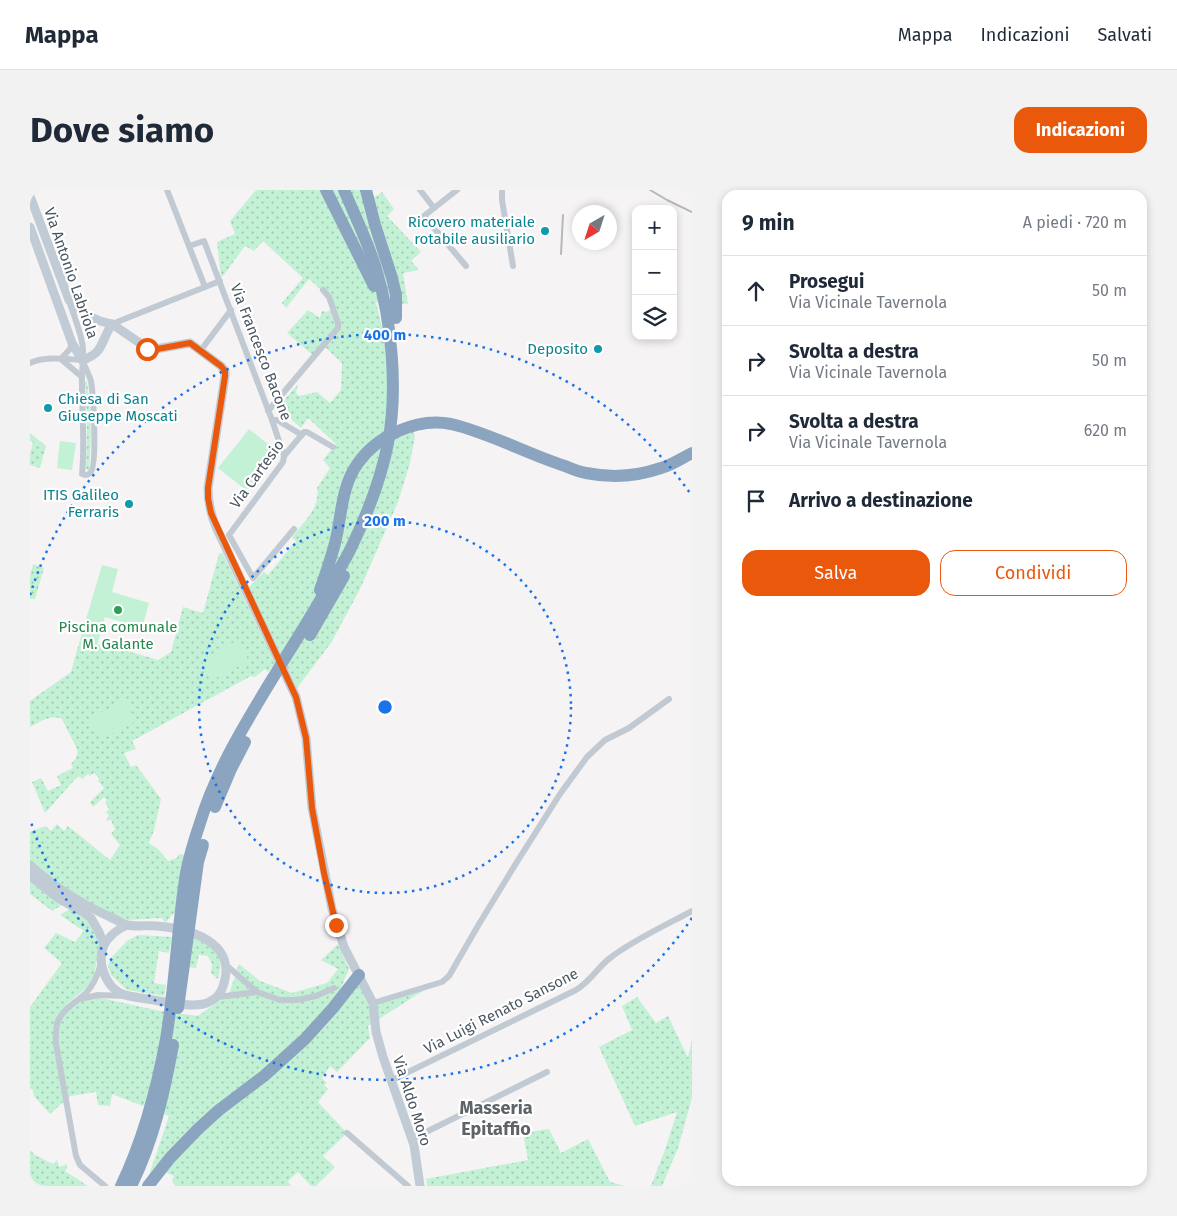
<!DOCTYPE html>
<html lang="it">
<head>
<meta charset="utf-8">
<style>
  body { margin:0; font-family:"Fira Sans",sans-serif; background:#f2f2f3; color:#1f2937 }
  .controls { position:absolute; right:15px; top:15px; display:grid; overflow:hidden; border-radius:10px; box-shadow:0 2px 8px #0003 }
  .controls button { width:45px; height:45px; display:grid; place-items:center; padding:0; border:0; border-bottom:1px solid #e0e1e3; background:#fff; color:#1f2937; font:25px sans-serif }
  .compass { position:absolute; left:542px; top:15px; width:45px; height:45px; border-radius:50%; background:#fff; box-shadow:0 2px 8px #0003; rotate:219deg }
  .stop { position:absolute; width:15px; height:15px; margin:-11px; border:4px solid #ea580c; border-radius:50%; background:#fff }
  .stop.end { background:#ea580c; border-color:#fff; box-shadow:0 1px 5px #0008 }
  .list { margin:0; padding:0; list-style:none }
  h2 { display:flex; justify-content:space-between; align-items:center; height:65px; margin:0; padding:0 20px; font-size:21px }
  h2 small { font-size:16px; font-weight:400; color:#747a83 }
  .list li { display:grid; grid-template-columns:32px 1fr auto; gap:15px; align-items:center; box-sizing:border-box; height:70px; padding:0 20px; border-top:1px solid #e0e1e3 }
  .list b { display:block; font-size:19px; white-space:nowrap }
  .list p { margin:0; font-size:16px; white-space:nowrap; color:#747a83 }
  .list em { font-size:16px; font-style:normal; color:#747a83 }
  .actions { display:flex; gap:10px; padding:15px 20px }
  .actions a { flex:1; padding:11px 0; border:1px solid #ea580c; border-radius:15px; text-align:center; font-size:18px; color:#ea580c }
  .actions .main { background:#ea580c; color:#fff }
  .icon { flex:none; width:28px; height:28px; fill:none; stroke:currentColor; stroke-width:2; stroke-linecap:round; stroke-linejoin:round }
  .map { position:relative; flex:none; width:662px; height:996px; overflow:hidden; border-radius:15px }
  header { display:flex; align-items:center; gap:30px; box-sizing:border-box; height:70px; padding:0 25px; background:#fff; border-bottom:1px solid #e0e1e3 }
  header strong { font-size:24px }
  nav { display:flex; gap:28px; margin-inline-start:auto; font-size:18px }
  .intro { display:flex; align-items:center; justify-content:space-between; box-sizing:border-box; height:120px; padding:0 30px }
  h1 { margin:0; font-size:35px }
  .button { padding:12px 22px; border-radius:15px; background:#ea580c; color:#fff; font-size:18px; font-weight:700 }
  main { display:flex; gap:30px; padding:0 30px }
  aside { flex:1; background:#fff; border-radius:15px; box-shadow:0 2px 8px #0003 }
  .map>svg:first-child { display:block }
</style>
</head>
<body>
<header>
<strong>Mappa</strong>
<nav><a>Mappa</a><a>Indicazioni</a><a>Salvati</a></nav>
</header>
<div class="intro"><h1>Dove siamo</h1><a class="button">Indicazioni</a></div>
<main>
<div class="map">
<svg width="662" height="996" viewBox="0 0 662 996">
  <defs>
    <pattern id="grass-dots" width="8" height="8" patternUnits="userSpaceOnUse" patternTransform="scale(1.25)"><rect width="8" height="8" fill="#c3f1d5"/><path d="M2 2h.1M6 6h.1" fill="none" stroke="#a0c6b0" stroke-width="1.8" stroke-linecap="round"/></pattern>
  </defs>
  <rect width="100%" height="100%" fill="#f5f3f3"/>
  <g fill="url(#grass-dots)">
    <path d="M226 0H339L340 2 345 7 352 2 364 19 357 26 391 62 381 71 389 80 373 83 378 114 346 112 353 141 360 205 356 242 382 239 385 246 380 273 368 312 330 399 301 453 267 498 219 397 234 382 238 385 266 351 262 347C273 333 291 317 287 298L300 278 293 270 306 254 278 228 271 238 251 220 249 216 268 194 266 203 269 206 287 202 300 213 311 200 312 173 294 156 285 167 257 143 278 120 290 128 292 121 297 122 303 118 300 108 279 89 256 118 252 113 273 88 233 51 224 61 215 56 193 86 191 87 187 52 205 44 200 31Z"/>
    <path d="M55 191 57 192C61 221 62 249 59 279L58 280 56 279 57 239Z"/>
    <path d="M0 243 16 256 10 278 0 275V264L3 252 0 251Z"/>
    <path d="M191 363 193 364 245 473 238 482 235 479 225 487 221 486 102 551 106 559 94 563 101 577 106 575 131 609 124 640 119 653 129 660 138 671 147 668 149 664 156 665 145 722 135 733 132 728 98 730 77 723 43 706 0 673V642L15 636 21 641 27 634 34 641 38 636 80 670 90 655 81 644 85 639 81 630 76 631 79 626 76 622 79 619 75 613 77 610 74 607 63 617 60 612 74 598 68 591 69 588 64 583 60 586 58 584 52 589 48 586 15 623 2 592 11 588 18 601 31 595 27 586 43 578 41 574C46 569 48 566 47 559L32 529C20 524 10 532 0 537V511L41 482 50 450 67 455 84 452 94 460 128 470 141 462 153 417 173 423 189 364Z"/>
    <path d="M3 374 14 378 5 409H0V386Z"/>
    <path d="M0 692 32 715 22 721 0 704Z"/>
    <path d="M40 719 57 729 65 741 70 754 64 785 57 797 36 815 62 806 130 821 168 826 199 804 209 774 230 791 262 803 297 793 308 779 291 770 308 754 319 779 306 809 313 813 330 794 339 811 396 799 338 836 340 848 307 882 300 876 292 888 297 893 294 895 298 899 288 912 317 943 293 966 305 977 286 996H281L268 982 258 991 261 996H145L142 990 144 986 135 982 116 994 139 926 82 904 80 916 68 915 66 902 40 906 20 924 4 906 3 900 0 898V817L32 773 14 758 26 743 45 752 54 741 30 725Z"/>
    <path d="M108 745 142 747 139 763 129 761 124 793 136 795 134 806 97 800 81 785 78 776 80 769 98 750Z"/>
    <path d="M161 745C174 751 188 758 190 773 191 778 189 785 188 789L181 783 182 774 178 766 170 765 169 764 166 778 158 777Z"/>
    <path d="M607 807 626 833 638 826 658 868 662 849V908L648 958 632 996H621L636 957 647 922 605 936 569 857 602 840 592 816Z"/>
    <path d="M519 939 531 963 558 949 580 992 596 996H397L396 989 498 970 493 943Z"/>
    <path d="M0 960 5 965 23 974 27 970 29 977 37 974V978L35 981 58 996H0Z"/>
  </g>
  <g fill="#c3f1d5">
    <path d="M219 239 247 261 216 300 188 278Z"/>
    <path d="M30 251 46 253 42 280 27 278Z"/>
    <path d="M72 375 88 379 82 402 119 413 112 438 75 427 67 455 50 450Z"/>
    <path d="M208 450 219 471 182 490 171 470Z"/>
    <path d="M95 510 106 531 70 550 59 529Z"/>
  </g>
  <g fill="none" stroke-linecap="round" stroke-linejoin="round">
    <g stroke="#c1cad2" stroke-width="6">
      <path d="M137 0 175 97"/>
      <path d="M390 0 404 18"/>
      <path d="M427 0 394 26 436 76"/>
      <path d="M472 0V10L483 76"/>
      <path d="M159 56 174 51 242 230 254 266"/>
      <path d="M39 111C44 125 49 138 52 152 55 164 51 182 52 195 52 225 55 254 52 284 55 285 57 286 60 283 68 277 63 204 61 191 59 184 55 177 52 170"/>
      <path d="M82 134 190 91"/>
      <path d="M174 156 201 120"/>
      <path d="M31 169 40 159 42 153"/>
      <path d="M32 170 52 187"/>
      <path d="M0 173C17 166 34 169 52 170"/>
      <path d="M238 221 308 138V133L299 107 293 100"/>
      <path d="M242 230H247L272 245"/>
      <path d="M264 339 223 388 199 345 253 272 254 266 274 242H277L303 257"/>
      <path d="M71 773C68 785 63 796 55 804 45 813 33 819 28 831 25 839 26 846 26 854L46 966 50 975 75 996"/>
      <path d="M196 775 227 802 250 810H267L286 806 304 798"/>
      <path d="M188 807 227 802"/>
      <path d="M50 809 68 805 94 806"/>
      <path d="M343 813 412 792 419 786 449 734 485 675 530 604 557 567 575 550 599 538 639 509"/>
      <path d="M362 890 546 800C560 792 567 778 580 768 603 750 636 735 662 721"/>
      <path d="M317 943 378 996"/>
      <path d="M382 949 517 882"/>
    </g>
    <g stroke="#c1cbd6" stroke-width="9">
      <path d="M0 6 39 110 49 119 59 126 70 131 82 134 120 160 160 153 191 176 195 181V186L178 298C178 313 181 326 187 339L266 507 276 548 282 618 302 719 314 757 343 813 346 842 353 867 384 955 390 996"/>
      <path d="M0 37 42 153 52 170C74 164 71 150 82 134"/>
      <path d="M0 675C24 697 50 713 80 727 85 729 91 733 97 735 106 737 118 735 127 736 154 738 197 748 196 782 195 791 192 804 184 809 181 811 178 813 174 814 159 817 143 813 129 811 119 809 109 808 99 806 77 802 66 774 74 755 79 746 88 739 97 735"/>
      <path d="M0 686 28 708 53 722 61 728 69 742 74 755"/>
    </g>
    <g stroke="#8ba5c1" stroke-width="12">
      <path d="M296 0 344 96"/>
      <path d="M336 0 345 35 362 88 366 105V128"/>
      <path d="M290 400C295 386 300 371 304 357 312 329 310 298 328 273 347 246 387 227 421 234 460 243 497 264 535 276 542 279 549 282 556 283 581 288 608 286 631 278 642 275 652 268 662 263"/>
      <path d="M280 445 314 386"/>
      <path d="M185 617 201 579 215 552"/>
      <path d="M148 818 168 672 173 655"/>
      <path d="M91 996C113 950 127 898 136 849 145 796 147 742 155 690 157 672 164 651 170 633 188 574 223 521 255 468 270 444 285 420 299 395 307 383 315 371 321 358 337 325 351 289 358 253 368 200 362 131 346 79 338 52 325 26 314 0"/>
      <path d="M101 996C123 952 134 904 143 855"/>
      <path d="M118 996 140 968 168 939 189 920 234 886 275 849 303 818 329 785"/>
    </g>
    <g stroke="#b5b8bd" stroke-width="2">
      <path d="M620 0 637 10 662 22"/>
      <path d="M531 64 533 25"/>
    </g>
  </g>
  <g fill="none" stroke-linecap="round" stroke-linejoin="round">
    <path stroke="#ea580c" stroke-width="6" d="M117 159 122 160 160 153 191 176 195 181V186L178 298V308L181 323 266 507 276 548 282 618 294 683 306 735"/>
  </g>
  <g fill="none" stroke="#1a73e8" stroke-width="2.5" stroke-dasharray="2.5 5">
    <circle cx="355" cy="517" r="186"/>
    <path d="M662 728A372 372 0 0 1 0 629M0 405A372 372 0 0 1 662 306"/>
  </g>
  <g fill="#0f9aa8" stroke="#fff" stroke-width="2">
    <circle cx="515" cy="41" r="5"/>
    <circle cx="568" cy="159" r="5"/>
    <circle cx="18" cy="218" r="5"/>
    <circle cx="99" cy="314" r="5"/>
  </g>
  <circle fill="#2e9e5b" stroke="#fff" stroke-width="2" cx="88" cy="420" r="5"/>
  <g text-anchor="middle" stroke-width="4.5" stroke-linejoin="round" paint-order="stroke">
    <g font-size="15" fill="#0d838f" stroke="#fff" text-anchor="end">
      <text x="505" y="37">Ricovero materiale<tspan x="505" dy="17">rotabile ausiliario</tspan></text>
      <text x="558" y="164">Deposito</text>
      <text x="28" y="214" text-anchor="start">Chiesa di San<tspan x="28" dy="17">Giuseppe Moscati</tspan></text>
      <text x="89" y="310">ITIS Galileo<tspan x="89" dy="17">Ferraris</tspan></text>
    </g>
    <g font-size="15" fill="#4a5661" stroke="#fff">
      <text transform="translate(41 83) rotate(71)" y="5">Via Antonio Labriola</text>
      <text transform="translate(231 162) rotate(69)" y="5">Via Francesco Bacone</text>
      <text transform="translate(227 284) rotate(-54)" y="5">Via Cartesio</text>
      <text transform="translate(471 821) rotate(-27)" y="5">Via Luigi Renato Sansone</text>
      <text transform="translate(382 911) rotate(72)" y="5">Via Aldo Moro</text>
    </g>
    <g font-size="15" fill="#27864d" stroke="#fff">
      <text x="88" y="442">Piscina comunale<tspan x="88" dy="17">M. Galante</tspan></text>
    </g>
    <g font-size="18" font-weight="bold" fill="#5f6368" stroke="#fff">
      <text x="466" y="924">Masseria<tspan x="466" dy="21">Epitaffio</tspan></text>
    </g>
  </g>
  <circle cx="355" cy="517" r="8" fill="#1a73e8" stroke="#fff" stroke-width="2.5"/>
  <g font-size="15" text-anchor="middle" font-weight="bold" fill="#1a73e8" stroke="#fff" stroke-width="4.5" stroke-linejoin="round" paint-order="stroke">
    <text x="355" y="150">400 m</text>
    <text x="355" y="336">200 m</text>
  </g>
</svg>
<div class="controls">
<button>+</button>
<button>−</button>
<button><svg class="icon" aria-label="layers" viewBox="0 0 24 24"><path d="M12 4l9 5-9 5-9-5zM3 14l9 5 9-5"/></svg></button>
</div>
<svg class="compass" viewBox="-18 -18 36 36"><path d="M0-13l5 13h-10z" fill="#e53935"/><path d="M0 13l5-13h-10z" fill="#747a83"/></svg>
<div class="stop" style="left:117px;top:159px"></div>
<div class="stop end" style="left:306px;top:735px"></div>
</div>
<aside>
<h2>9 min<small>A piedi · 720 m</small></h2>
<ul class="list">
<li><svg class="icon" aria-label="ahead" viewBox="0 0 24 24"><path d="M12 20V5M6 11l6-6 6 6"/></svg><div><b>Prosegui</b><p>Via Vicinale Tavernola</p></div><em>50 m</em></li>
<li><svg class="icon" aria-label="right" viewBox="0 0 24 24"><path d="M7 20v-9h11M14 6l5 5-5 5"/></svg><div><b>Svolta a destra</b><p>Via Vicinale Tavernola</p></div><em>50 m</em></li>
<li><svg class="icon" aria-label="right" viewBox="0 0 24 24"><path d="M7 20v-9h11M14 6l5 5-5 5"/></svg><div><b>Svolta a destra</b><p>Via Vicinale Tavernola</p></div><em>620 m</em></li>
<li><svg class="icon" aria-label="arrive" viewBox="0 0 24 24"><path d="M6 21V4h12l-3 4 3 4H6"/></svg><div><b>Arrivo a destinazione</b></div></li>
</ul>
<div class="actions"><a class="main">Salva</a><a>Condividi</a></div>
</aside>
</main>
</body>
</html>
